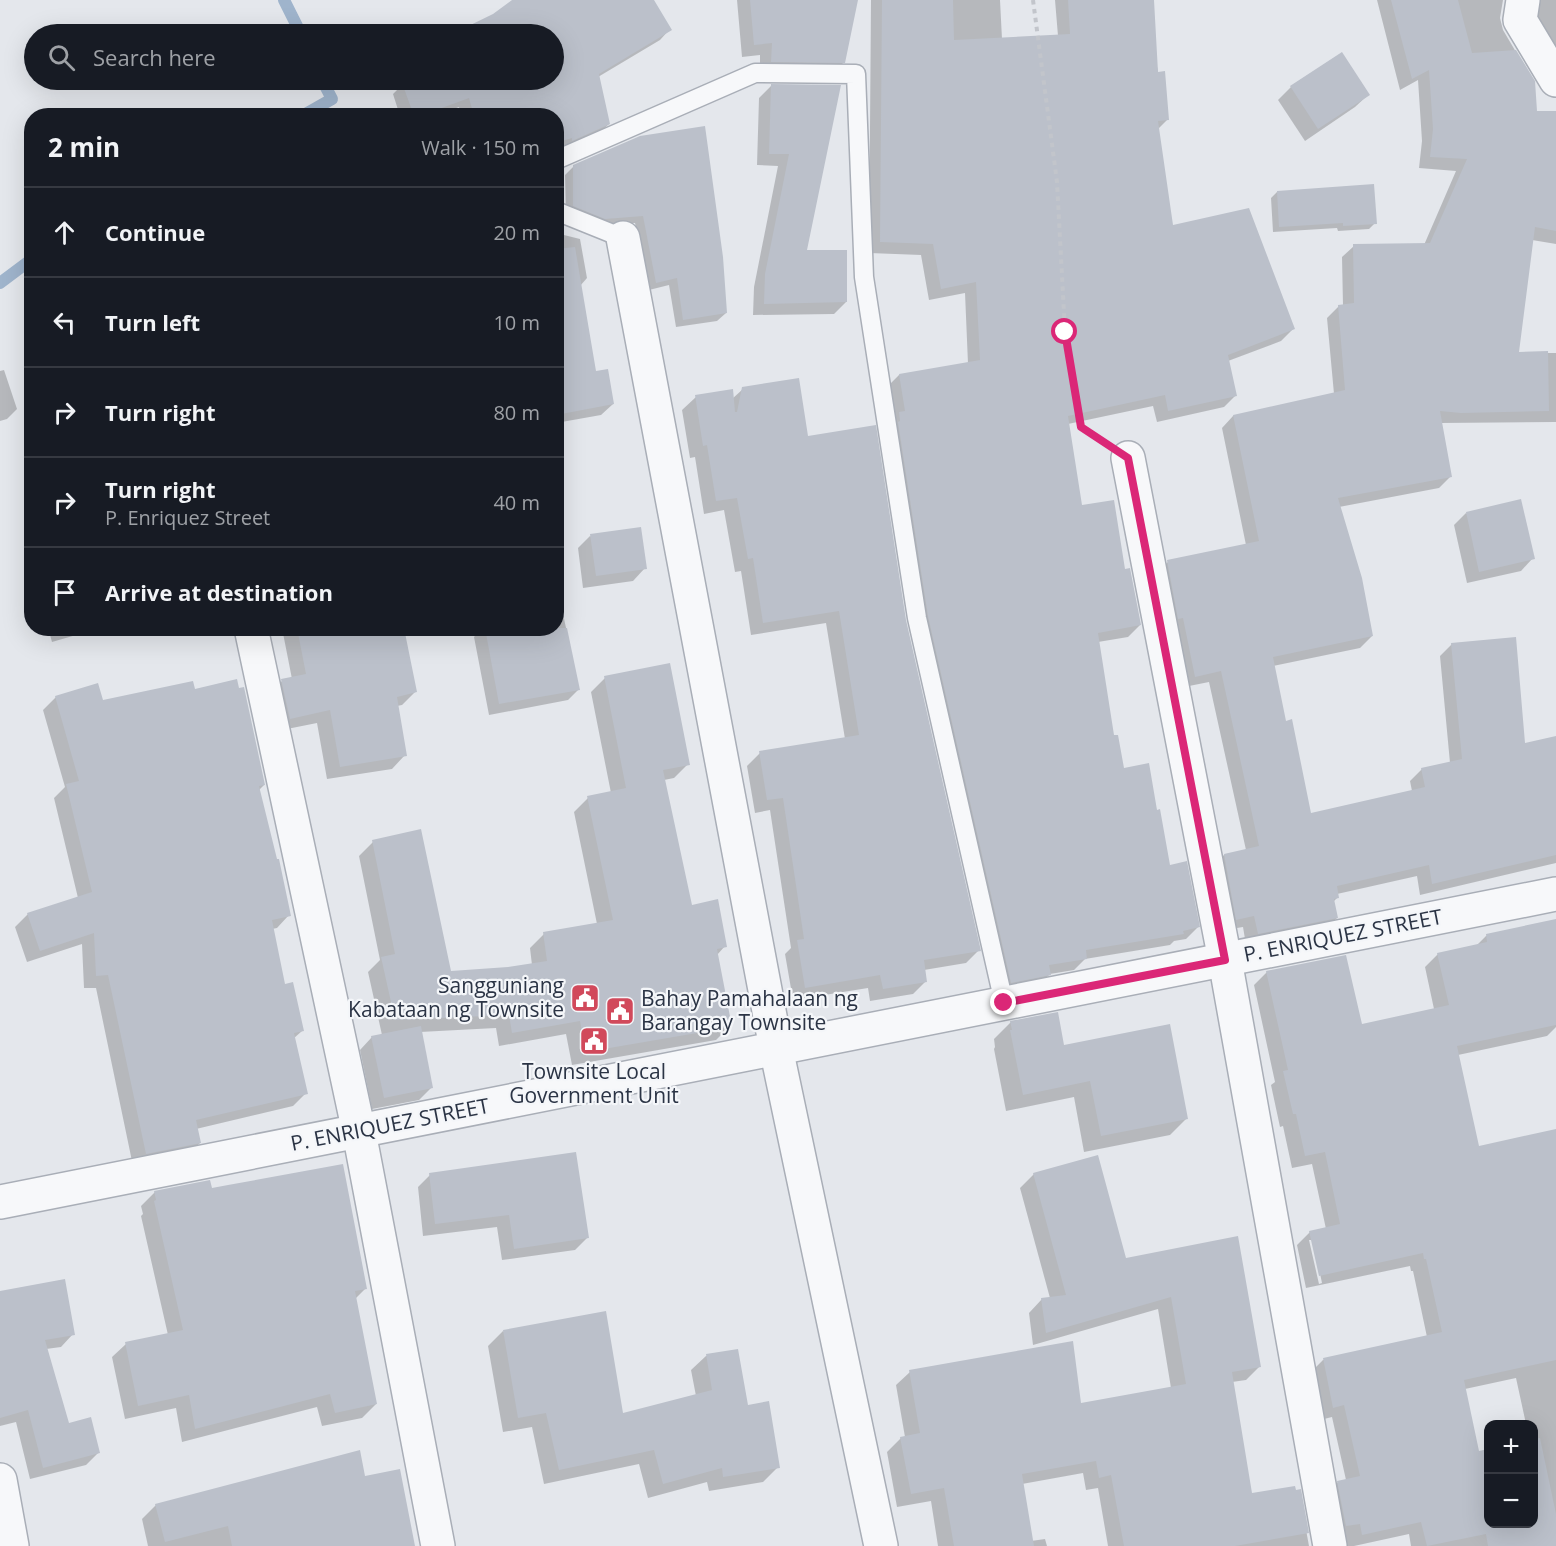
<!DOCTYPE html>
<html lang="en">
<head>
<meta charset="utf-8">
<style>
  body { margin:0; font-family:"Open Sans",sans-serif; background:#20242c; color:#f1f3f6 }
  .controls { position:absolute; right:18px; bottom:18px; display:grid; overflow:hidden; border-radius:12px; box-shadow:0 6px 24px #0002 }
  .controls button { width:54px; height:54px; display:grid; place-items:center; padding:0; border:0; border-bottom:2px solid #363941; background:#171b24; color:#f1f3f6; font:30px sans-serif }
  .stop { position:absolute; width:18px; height:18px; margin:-14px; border:4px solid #db2777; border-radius:50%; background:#fff }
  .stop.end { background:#db2777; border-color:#fff; box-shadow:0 2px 6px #0008 }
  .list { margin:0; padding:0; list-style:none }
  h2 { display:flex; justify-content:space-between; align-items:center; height:78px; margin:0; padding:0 24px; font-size:26px }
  h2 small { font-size:20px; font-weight:400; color:#9ea1a6 }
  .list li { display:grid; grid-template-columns:39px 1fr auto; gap:18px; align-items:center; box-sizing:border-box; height:90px; padding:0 24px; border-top:2px solid #363941 }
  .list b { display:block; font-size:22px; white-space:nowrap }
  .list p { margin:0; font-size:20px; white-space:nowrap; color:#9ea1a6 }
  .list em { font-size:20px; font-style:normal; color:#9ea1a6 }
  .icon { flex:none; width:33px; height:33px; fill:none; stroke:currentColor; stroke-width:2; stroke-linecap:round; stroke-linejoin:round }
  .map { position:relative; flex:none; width:1556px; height:1546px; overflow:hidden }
  .search { position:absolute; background:#171b24; box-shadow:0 6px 24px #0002; left:24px; top:24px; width:540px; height:66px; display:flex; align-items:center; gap:15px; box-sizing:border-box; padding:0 21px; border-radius:33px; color:#9ea1a6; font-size:22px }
  .panel { position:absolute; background:#171b24; box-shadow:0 6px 24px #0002; left:24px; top:108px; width:540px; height:528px; border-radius:24px }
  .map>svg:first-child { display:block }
</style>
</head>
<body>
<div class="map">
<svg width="1556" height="1546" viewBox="0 0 1556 1546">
  <rect width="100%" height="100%" fill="#e4e7ec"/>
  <g fill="#0003" fill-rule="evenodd">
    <path d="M516 0H652L670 29 660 40 598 77 609 124 598 134 563 149V147L556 149V116H461L459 107 435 116H400L393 94 403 84 416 80H554V34H455L496 14Z"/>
    <path d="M737 0H856L844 62 831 75 760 74V55L742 57Z"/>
    <path d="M871 0H1000L1002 39 1058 36 1055 0H1143L1168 119 1158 129 1171 226 1293 329 1281 341 1228 361 1236 395 1224 407 1157 422 1153 406 1068 424 1081 507 1124 571 1140 625 1128 637 1098 642 1113 737 1123 769 1198 927 1186 939 1174 941 1170 945 1085 959 1074 970 1050 974 1038 986 999 994 917 628 887 387 899 375 968 364 965 293 929 300 921 255 869 253Z"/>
    <path d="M1377 0H1503L1500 18 1503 30 1533 81 1535 113H1556V244L1532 240 1517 353H1556V422L1440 423 1450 477 1439 488 1339 507 1372 636 1360 648 1273 666 1285 722 1310 815 1412 791 1410 781 1422 769 1450 763 1440 656 1452 644 1524 745 1556 738V863L1420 895 1417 876 1337 894 1338 897 1333 902 1337 918 1325 929 1246 945 1243 927 1225 930 1213 867 1224 855 1246 850 1209 682 1184 687 1156 573 1168 562 1246 545 1222 428 1233 416 1334 394 1327 318 1339 306H1343L1342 257 1354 246 1424 245 1456 171 1419 168 1422 141 1418 80 1400 90Z"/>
    <path d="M1537 0H1556V49L1528 28Z"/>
    <path d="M1341 54 1368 95 1355 107 1305 141 1278 100 1291 87Z"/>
    <path d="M771 86 839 87 805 252 846 302 834 314 753 315 754 287 778 166 757 165 759 98Z"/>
    <path d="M704 128 726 313 717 321 676 327 669 285 649 290 635 223 596 226 566 214 565 175 574 166Z"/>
    <path d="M1277 192 1375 223 1369 229 1338 231 1337 228 1273 232 1271 198Z"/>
    <path d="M556 233 580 239 587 278 580 286 595 373 613 404 601 415 556 423Z"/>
    <path d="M4 370 17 409 7 419 0 421V371Z"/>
    <path d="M743 389 807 438 904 620 979 950 966 963 924 970 926 981 913 994 870 1001 868 988 793 1000 785 954 791 948 770 810 755 813 747 766 760 753 845 739 826 623 751 635 741 571 735 572 724 510 704 514 695 457 690 458 682 410 696 397 732 399Z"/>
    <path d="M1466 513 1533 558 1521 571 1467 583 1454 525Z"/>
    <path d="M590 536 645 568 633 581 583 588 578 548Z"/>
    <path d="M562 609 579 689 568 700 489 715 474 637 482 628H556V610Z"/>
    <path d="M48 628H88L83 633 52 642Z"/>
    <path d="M282 628H402L415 692 402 705 397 706 405 755 392 769 327 779 317 723 277 731 269 694 282 681 292 679Z"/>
    <path d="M605 678 688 764 674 778 664 780 691 907 725 946 717 955 730 1026 716 1040 572 1065 566 1034 499 1046 496 1028 420 1032 432 1087 419 1100 372 1109 360 1050 372 1037 382 1035 368 972 380 960 359 856 373 842 449 972 508 969 532 965 530 948 544 934 597 924 574 812 588 798 611 793 591 692Z"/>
    <path d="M194 691 264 785 259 790 289 915 277 928 272 929 283 986 302 1031 293 1039 306 1093 293 1106 196 1129 200 1143 187 1155 133 1166 96 988H84L82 944 27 962 15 927 28 914 78 898 54 798 65 787 43 710 56 697 102 702Z"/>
    <path d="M1556 921V1027L1547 1036 1458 1055 1478 1148 1556 1131V1546H1411L1409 1534 1354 1546H1334L1325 1495 1338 1482 1346 1480 1332 1417 1320 1420 1310 1373 1323 1360 1427 1337 1413 1271H1411L1410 1266 1306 1288 1297 1245 1310 1232 1326 1229 1312 1164 1292 1168 1283 1126 1280 1127 1271 1085 1275 1082 1254 985 1267 972 1361 1026 1434 1009 1425 967 1438 954 1476 946 1486 936ZM1309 1240H1313L1322 1283 1319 1284ZM1516 1378 1526 1424H1534V1524H1488V1451L1478 1453 1465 1389Z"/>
    <path d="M1011 1022 1063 1046 1187 1118 1170 1135 1084 1152 1074 1097 1006 1111 994 1049 995 1047 994 1039Z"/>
    <path d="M1034 1174 1125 1260 1260 1366 1246 1380 1232 1382 1251 1495 1299 1491 1309 1546H1108L1098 1488 1086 1490 1083 1473 1022 1484 1031 1541 1045 1539 1047 1546H938L931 1501 897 1507 887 1452 901 1438 905 1437 896 1385 910 1372 1080 1404 1171 1388 1158 1309 1033 1345 1029 1313 1042 1299 1050 1298 1020 1188Z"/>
    <path d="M430 1175 587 1238 575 1250 502 1260 497 1227 423 1236 418 1187Z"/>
    <path d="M211 1189 365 1289 355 1299 376 1404 362 1418 322 1426 317 1407 182 1442 176 1408 125 1419 112 1357 126 1344 168 1335 141 1216 143 1214 141 1206 155 1192Z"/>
    <path d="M0 1292 73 1334 61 1347 46 1349 68 1425 98 1453 86 1465 30 1479 16 1422 0 1426Z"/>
    <path d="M503 1331 622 1415 696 1396 691 1370 706 1356 737 1351 747 1406 778 1467 763 1482 709 1491 707 1482 648 1498 639 1464 544 1484 532 1427 503 1432 488 1346Z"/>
    <path d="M364 1478 413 1546H148L142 1519 156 1505Z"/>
  </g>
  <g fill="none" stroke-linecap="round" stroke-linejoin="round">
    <g stroke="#9fb4cc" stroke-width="12">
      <path d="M284 0 301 34"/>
      <path d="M302 116 332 99 322 80"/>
      <path d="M0 283 32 259"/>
    </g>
  </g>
  <g fill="#bbc0ca">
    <path d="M512 0H654L672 30 599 74 610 124 572 141V138L556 143V116H474L469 98 420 116H414L401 80H554V34H452L493 14Z"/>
    <path d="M750 0H858L845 63 771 62 772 43 754 45Z"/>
    <path d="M882 0H953L954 40 1070 34 1068 0H1154L1158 72 1165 71 1169 120 1158 121 1173 225 1249 208 1295 329 1228 355 1237 396 1168 411 1165 395 1068 416 1082 505 1114 500 1125 569 1130 568 1141 625 1098 633 1114 735H1118L1124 768 1149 763 1157 810 1160 809 1170 865 1187 861 1200 927 1183 931 1184 934 1086 950 1087 959 1049 965 1051 975 1011 983 928 616 898 422 900 421 899 412 905 411 899 374 980 360 976 282 941 289 933 244 880 242Z"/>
    <path d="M1391 0H1458L1472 53 1516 50 1535 81 1537 111H1556V231L1535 227 1519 352 1548 351 1549 411 1461 413 1440 411 1452 477 1338 498 1362 578 1373 636 1273 657 1286 721 1292 719 1311 813 1425 787 1421 768 1462 759 1451 643 1516 637 1525 743 1556 736V855L1432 884 1429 865 1337 886 1339 898 1334 899 1338 918 1258 934 1254 916 1236 920 1224 854 1259 846 1221 671 1195 677 1183 618 1178 619 1167 560 1259 541 1233 415 1345 390 1338 305 1354 303 1353 244 1430 243 1467 159 1430 157 1433 129 1429 70 1412 79Z"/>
    <path d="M1342 52 1370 95 1318 129 1290 86Z"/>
    <path d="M771 84 841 85 807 250H847V302L764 304 765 274 789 154H769Z"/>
    <path d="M705 126 723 257 727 313 683 320 677 278 656 283 643 216 605 219 573 206V165L640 136Z"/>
    <path d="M1374 184 1377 224 1343 226V223L1279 227 1277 191Z"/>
    <path d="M575 247 596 371 608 369 614 404 556 415V249Z"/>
    <path d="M799 378 808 436 876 425 906 620 981 951 924 960 927 982 883 989 880 975 805 988 797 940 804 939 783 798 767 800 759 751 859 735 839 611 763 623 753 558 748 559 737 498 716 501 707 445 703 446 695 395 733 389 735 412H737L742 387Z"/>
    <path d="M1521 499 1535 559 1479 572 1466 512Z"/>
    <path d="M641 527 647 569 596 576 590 534Z"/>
    <path d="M297 628H404L417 692 397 697 407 756 340 767 330 710 290 719 281 679 306 674Z"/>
    <path d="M485 628H567L580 690 499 704Z"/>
    <path d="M670 663 690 765 663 770 692 905 718 899 727 947 717 949 732 1027 586 1052 580 1021 512 1033 509 1015 395 1020 381 957 395 954 372 840 421 829 451 971 508 967 547 961 543 932 613 920 587 796 626 788 604 676Z"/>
    <path d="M237 679 239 688 244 687 265 785 259 786 277 859H279L291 916 272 920 285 984 293 982 304 1031 294 1033 308 1094 196 1120 201 1143 146 1154 108 975 96 976 94 933 40 951 27 913 92 892 66 784 79 781 55 696 98 683 103 700 193 681 195 689Z"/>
    <path d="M1556 919V1025L1457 1046 1479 1146 1556 1129V1360L1464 1380 1479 1451 1488 1449V1524H1533V1439L1540 1438 1556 1514V1546H1488L1486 1534 1427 1546 1421 1522 1362 1535 1360 1524 1346 1526 1337 1481 1360 1476 1344 1405 1333 1408 1323 1358 1442 1332 1426 1259H1424L1423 1253 1319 1276 1309 1231 1340 1224 1325 1152 1305 1156 1296 1114H1293L1283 1071 1288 1070 1266 971 1346 955 1362 1024 1449 1005 1437 953 1487 942 1486 934Z"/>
    <path d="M1058 1012 1064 1045 1170 1024 1188 1119 1101 1136 1090 1081 1023 1095 1010 1030H1012L1010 1021Z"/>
    <path d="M421 1026 433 1088 384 1098 371 1036Z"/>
    <path d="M576 1152 589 1238 514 1249 509 1215 435 1224 429 1173Z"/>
    <path d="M1098 1155 1126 1258 1238 1236 1261 1367 1232 1372 1252 1493 1295 1486 1296 1490 1301 1489 1309 1533 1235 1546H1124L1111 1475 1099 1478 1096 1461 1022 1474 1034 1546H954L944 1488 911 1494 900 1437 920 1433 909 1370 1073 1341 1081 1403 1186 1384 1171 1297 1046 1333 1041 1298 1066 1295 1033 1173Z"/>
    <path d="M343 1164 367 1289 355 1291 377 1404 335 1413 330 1394 195 1429 189 1395 138 1406 125 1342 183 1330 154 1201 156 1200 154 1191 210 1180 212 1188 228 1185Z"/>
    <path d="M65 1279 75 1335 45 1340 69 1423 91 1417 100 1453 43 1468 28 1410 0 1418V1291Z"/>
    <path d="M606 1311 623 1413 712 1390 706 1354 738 1349 748 1405 769 1401 780 1468 723 1477 722 1468 663 1484 654 1450 559 1470 546 1413 518 1418 503 1330Z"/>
    <path d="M360 1450 365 1476 400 1469 415 1546H232L228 1526 165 1542 155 1504Z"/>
  </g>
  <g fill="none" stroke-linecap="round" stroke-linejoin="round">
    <g stroke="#a9aeb7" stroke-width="21">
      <g id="service">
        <path d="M556 160 755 73 856 74 864 277 917 618 1004 1003"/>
        <path d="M556 211 623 238"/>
      </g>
    </g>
    <g stroke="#a9aeb7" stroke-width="36">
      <g id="minor">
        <path d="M1523 0 1520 20 1556 80"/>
        <path d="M623 238 776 1048 881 1546"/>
        <path d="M1128 458 1225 960 1330 1546"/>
        <path d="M251 628 359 1132 438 1546"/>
        <path d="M0 1202 1556 894"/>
        <path d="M0 1480 12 1546"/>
      </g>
    </g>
    <path stroke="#c2c5cb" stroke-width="4" stroke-dasharray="4.5 4.5" stroke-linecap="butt" d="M1033 0 1057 182 1065 332 1081 427 1097 437"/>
    <use href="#service" stroke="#f7f8fa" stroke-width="18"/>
    <use href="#minor" stroke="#f7f8fa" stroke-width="33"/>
  </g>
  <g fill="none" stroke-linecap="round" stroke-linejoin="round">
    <path stroke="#db2777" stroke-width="8" d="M1004 1003 1225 960 1128 458 1081 427 1065 332"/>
  </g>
  <defs>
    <g id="civic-square" transform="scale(1.5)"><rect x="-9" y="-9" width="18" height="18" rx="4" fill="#d1495b" stroke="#f4f6f9"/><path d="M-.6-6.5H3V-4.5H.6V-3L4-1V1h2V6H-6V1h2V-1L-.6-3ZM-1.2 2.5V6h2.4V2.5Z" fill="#fff"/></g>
  </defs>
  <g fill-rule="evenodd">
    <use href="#civic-square" x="585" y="998"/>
    <use href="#civic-square" x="620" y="1011"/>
    <use href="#civic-square" x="594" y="1041"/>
  </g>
  <g text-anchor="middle" stroke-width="4.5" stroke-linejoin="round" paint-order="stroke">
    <g font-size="21" fill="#2b3445" stroke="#f4f6f9">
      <text transform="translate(1343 936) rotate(-11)" y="7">P. ENRIQUEZ STREET</text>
      <text transform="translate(390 1125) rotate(-11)" y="7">P. ENRIQUEZ STREET</text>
    </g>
    <g font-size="21" fill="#2b3445" stroke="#f4f6f9" text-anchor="end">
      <text x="564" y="993">Sangguniang<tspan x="564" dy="24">Kabataan ng Townsite</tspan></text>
      <text x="641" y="1006" text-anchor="start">Bahay Pamahalaan ng<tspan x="641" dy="24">Barangay Townsite</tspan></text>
      <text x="594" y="1079" text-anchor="middle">Townsite Local<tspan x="594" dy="24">Government Unit</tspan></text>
    </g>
  </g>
</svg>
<div class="controls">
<button>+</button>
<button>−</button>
</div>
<div class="stop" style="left:1065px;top:332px"></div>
<div class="stop end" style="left:1004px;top:1003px"></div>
<div class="search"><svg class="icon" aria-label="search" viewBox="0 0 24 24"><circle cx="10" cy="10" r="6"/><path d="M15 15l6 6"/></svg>Search here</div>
<section class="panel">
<h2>2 min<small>Walk · 150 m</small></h2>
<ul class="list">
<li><svg class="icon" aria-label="ahead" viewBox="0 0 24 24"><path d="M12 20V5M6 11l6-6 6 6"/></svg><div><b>Continue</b></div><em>20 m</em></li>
<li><svg class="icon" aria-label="left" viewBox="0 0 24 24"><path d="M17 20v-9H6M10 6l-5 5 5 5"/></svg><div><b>Turn left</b></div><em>10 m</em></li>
<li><svg class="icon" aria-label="right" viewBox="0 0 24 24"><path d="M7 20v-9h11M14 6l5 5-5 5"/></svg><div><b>Turn right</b></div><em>80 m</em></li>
<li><svg class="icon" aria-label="right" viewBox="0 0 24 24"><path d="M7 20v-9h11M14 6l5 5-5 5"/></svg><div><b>Turn right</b><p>P. Enriquez Street</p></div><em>40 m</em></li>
<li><svg class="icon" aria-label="arrive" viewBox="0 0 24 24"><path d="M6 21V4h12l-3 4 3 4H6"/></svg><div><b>Arrive at destination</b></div></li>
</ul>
</section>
</div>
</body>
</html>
